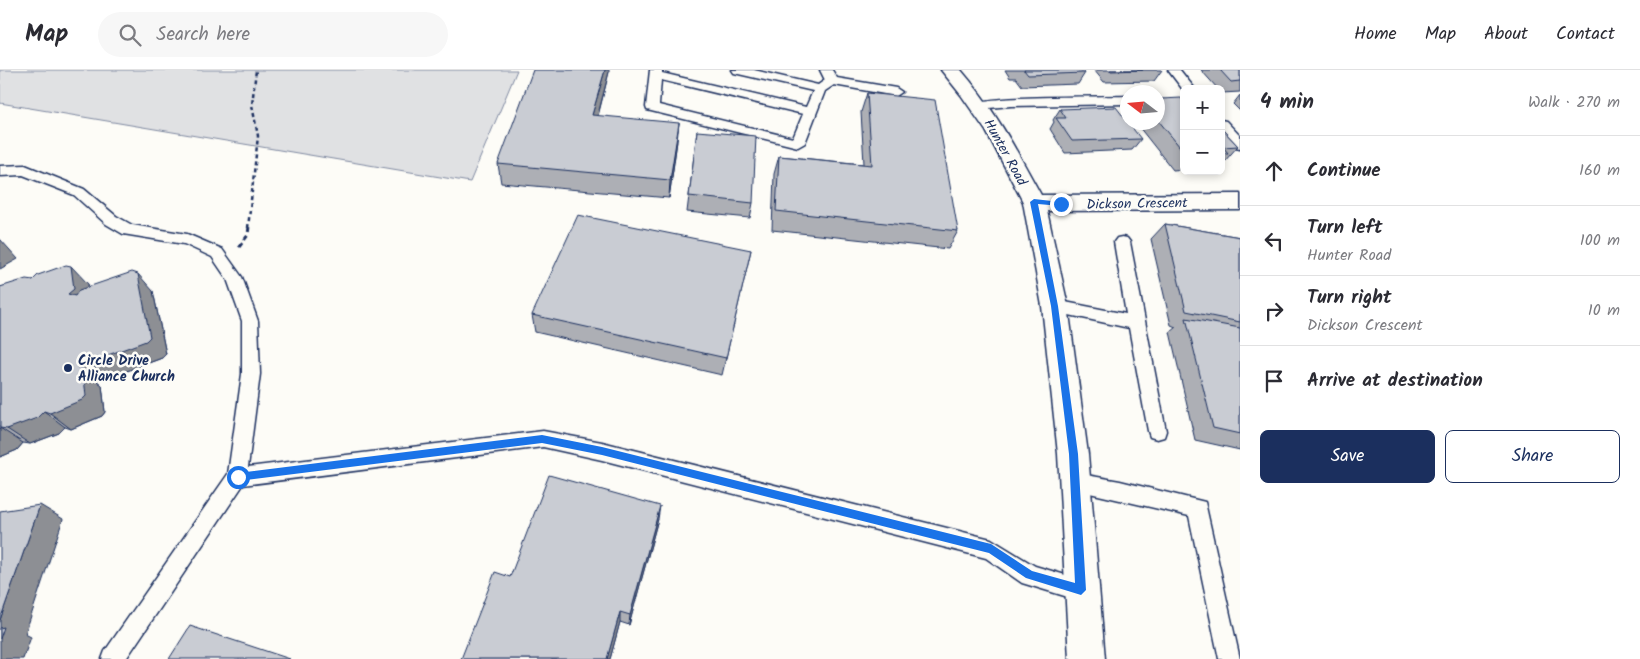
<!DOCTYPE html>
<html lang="en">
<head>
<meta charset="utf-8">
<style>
  body { margin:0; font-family:Kalam,sans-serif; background:#f7f7f7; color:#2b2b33 }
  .controls { position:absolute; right:15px; top:15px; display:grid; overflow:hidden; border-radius:8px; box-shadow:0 2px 8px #0003 }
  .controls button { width:45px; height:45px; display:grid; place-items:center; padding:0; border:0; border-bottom:1px solid #e1e1e2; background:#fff; color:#2b2b33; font:25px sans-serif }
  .compass { position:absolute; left:1120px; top:15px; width:45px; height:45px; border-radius:50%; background:#fff; box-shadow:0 2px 8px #0003; rotate:286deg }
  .stop { position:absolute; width:15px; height:15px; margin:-11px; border:4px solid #1a73e8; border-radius:50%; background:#fff }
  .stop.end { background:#1a73e8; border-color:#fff; box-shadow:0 1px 5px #0008 }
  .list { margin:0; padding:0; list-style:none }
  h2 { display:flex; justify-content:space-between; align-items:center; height:65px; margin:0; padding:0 20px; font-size:21px }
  h2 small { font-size:16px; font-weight:400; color:#7c7c81 }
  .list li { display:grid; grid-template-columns:32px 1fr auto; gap:15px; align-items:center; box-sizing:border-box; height:70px; padding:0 20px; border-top:1px solid #e1e1e2 }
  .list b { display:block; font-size:19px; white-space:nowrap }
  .list p { margin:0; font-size:16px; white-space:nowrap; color:#7c7c81 }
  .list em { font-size:16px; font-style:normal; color:#7c7c81 }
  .actions { display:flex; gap:10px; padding:15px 20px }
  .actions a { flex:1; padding:11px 0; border:1px solid #1b2f5e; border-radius:8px; text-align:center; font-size:18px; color:#1b2f5e }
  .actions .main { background:#1b2f5e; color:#fff }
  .icon { flex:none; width:28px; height:28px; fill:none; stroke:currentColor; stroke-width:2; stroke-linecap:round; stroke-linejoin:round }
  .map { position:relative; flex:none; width:1240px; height:589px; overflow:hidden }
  header { display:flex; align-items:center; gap:30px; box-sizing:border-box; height:70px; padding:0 25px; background:#fff; border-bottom:1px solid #e1e1e2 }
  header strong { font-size:24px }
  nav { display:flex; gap:28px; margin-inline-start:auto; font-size:18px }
  .search { width:350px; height:45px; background:#f7f7f7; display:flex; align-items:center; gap:12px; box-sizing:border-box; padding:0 18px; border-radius:28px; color:#7c7c81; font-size:19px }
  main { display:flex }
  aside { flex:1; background:#fff }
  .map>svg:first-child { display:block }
</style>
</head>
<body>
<header>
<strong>Map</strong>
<div class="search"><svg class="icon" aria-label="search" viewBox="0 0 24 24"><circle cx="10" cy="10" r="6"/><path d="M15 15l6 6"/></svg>Search here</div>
<nav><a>Home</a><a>Map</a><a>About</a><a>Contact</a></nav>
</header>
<main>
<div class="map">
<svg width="1240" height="589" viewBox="0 0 1240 589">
  <rect width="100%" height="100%" fill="#fdfcf7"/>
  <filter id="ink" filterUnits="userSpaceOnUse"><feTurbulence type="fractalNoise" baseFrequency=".02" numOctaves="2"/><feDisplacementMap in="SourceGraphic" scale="10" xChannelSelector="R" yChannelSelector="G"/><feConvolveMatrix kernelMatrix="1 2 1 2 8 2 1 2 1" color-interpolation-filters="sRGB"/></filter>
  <g filter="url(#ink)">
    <path fill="#e0e1e3" stroke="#7e88a0" d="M0 0H517L470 112 0 33Z"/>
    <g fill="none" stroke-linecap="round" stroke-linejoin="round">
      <g stroke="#1b2f5e" stroke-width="3">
        <g id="lane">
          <path d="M650 0H662V3L806 37 813 21 734 3 732 0H754L818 15 825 10 820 0H832L837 8 896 18 902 22 896 26 834 15 825 21 805 73 798 77 647 40 646 37ZM661 10 803 44 793 68 659 35Z"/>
          <path d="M1168 0H1180L1195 19H1184V21Z"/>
          <path d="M1128 26V34L1011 36 978 39 972 35C980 25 1106 27 1128 26Z"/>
          <path d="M1221 50 1226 51 1240 66V78L1235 77 1221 62Z"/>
          <path d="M25 95 84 119 116 146 132 155 187 164 222 179 242 207 258 251 260 304 248 397 543 361 602 372 991 469 1035 496 1089 512 1092 520 1089 528 1081 531 1022 513 986 488 602 390 543 377 243 415 126 589H102L105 581 228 404 242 304V251L227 209 212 187 184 174 123 164 106 154 74 125 23 105 0 106V96Z"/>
          <path d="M1122 167 1127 168 1130 172 1166 361 1164 367 1157 369 1150 367 1148 361 1129 258 1055 242 1049 240 1047 236 1049 232 1055 230 1126 244 1114 172 1117 168Z"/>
          <path d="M1075 403 1120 411 1205 432 1240 589H1219L1189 446 1068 418 1065 412 1068 406Z"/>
        </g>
      </g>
      <g stroke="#1b2f5e" stroke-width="3">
        <path id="street" d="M941 0H961C994 38 1017 81 1041 125L1240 124V140L1047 141 1068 236 1088 384 1105 589H1069L1058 384 1042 236 1023 132 986 61 961 25Z"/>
      </g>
      <path stroke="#1b2f5e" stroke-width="2.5" stroke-dasharray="4 3" stroke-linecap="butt" d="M248 158 258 66 252 35 256 0"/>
      <path stroke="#1b2f5e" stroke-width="3" stroke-dasharray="5 4" stroke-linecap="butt" d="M239 177 248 165 249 156"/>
      <use href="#lane" fill="#fdfcf7" fill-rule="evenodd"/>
      <use href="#street" fill="#fdfcf7" fill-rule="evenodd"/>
    </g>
    <g fill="#adafb5" stroke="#1b2f5e">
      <path d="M1005 0H1082L1085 3 1078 14 1022 16 1016 8H1010Z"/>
      <path d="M1094 0H1162L1154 11 1104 12Z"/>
      <path d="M1201 0H1240V22L1222 23 1221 22V19H1218Z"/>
      <path d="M609 2 598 46 677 71 669 128 501 113 498 94Z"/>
      <path d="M867 23 958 161 948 179 772 160 774 104 779 86 864 94 861 42Z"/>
      <path d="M1240 25V41L1233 34Z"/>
      <path d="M1158 27 1162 29 1184 32V99L1173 100 1135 52H1158Z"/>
      <path d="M1060 39 1141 69 1132 80 1065 83 1050 59 1054 52 1053 50Z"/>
      <path d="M1221 58 1238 76 1224 92H1221Z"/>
      <path d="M697 61 753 133 750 148 687 142Z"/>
      <path d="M1165 154 1240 167V380L1195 370 1170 262 1176 257 1171 255 1151 169Z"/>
      <path d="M751 180 722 305 535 262 532 245Z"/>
      <path d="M33 210 88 214 89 217 153 221 166 284 162 288 108 308 101 307 97 311 102 315 105 342 102 346 71 359 65 357 59 363 30 374 23 373 17 380 0 387V217Z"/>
      <path d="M658 449 629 555 620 552 610 589H461L510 507Z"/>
    </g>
    <g fill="#8d8f94" stroke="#1b2f5e">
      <path d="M605 0H609V2L593 64 592 45Z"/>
      <path d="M679 53 677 71 669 128 670 110Z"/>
      <path d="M0 169 18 189 0 199Z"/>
      <path d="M71 196 88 214 91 236 68 224Z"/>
      <path d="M138 204 153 221 166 284 162 288 108 308 89 292Z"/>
      <path d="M83 291 101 307 97 311 102 315 105 342 102 346 71 359 50 343 77 297Z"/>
      <path d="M44 341 65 357 59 363 30 374 7 359Z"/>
      <path d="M0 358 23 373 17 380 0 387Z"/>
      <path d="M40 435 63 449 25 564 31 567 23 589H0V550Z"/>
      <path d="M660 436 658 449 629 555 630 545Z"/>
      <path d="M620 542V552L610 589H607Z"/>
    </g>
    <g fill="#c9ccd3" stroke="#1b2f5e">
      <path d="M533 0H605L592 45 679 53 670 110 498 94Z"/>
      <path d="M1024 0H1082L1085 3 1028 5Z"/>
      <path d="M1110 0H1143L1111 1Z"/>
      <path d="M1220 0H1240V11L1231 12Z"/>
      <path d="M867 23 935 30 958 161 776 141 779 86 872 95Z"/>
      <path d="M1158 27H1160L1162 29 1181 28 1184 32V82L1158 50Z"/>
      <path d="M1116 37 1141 69 1072 71 1056 48H1066L1060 39Z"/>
      <path d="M1221 58 1238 76 1223 77 1228 83H1221Z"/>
      <path d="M697 61 756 66 753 133 689 126Z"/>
      <path d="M578 145 751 180 726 288 532 245Z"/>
      <path d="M1165 154 1240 167V252L1186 241Z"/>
      <path d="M66 195 71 196 74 219 68 224 75 226 79 220 132 202 138 204 150 267 146 271 89 292 83 291 77 297 83 299 86 326 82 330 50 343 44 341 37 348 7 359 0 358V217L26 209 33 210 38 205Z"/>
      <path d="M1186 248 1240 258V364L1213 358Z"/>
      <path d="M549 405 660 436 630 545 620 542 607 589H461L495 502 510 507Z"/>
      <path d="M40 435 0 550V441Z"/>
      <path d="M190 556 290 589H169Z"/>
      <path d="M4 557 0 569V558Z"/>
    </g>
  </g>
  <path fill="#1a73e8" d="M1034 129 1061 132 1064 134 1061 136 1038 134 1058 236 1078 384 1086 520 1081 525 1026 508 989 483 602 385 542 373 238 411 233 407 238 403 542 365 602 377 991 474 1032 501 1075 513 1069 384 1051 236 1030 132Z"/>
  <circle fill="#1b2f5e" stroke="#fdfcf7" stroke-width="2" cx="68" cy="298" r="5"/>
  <g text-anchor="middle" stroke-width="5" stroke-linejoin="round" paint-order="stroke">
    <g font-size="14" fill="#1b2f5e" stroke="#fdfcf7">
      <text transform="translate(1006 82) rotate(61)" y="5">Hunter Road</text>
      <text transform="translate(1137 133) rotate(-1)" y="5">Dickson Crescent</text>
    </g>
    <g font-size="14" font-weight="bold" fill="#1b2f5e" stroke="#fdfcf7" text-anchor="start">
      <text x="78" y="295">Circle Drive<tspan x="78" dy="16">Alliance Church</tspan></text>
    </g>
  </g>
</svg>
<div class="controls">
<button>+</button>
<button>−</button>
</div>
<svg class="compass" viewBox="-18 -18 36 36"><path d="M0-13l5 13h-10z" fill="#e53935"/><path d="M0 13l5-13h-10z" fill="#7c7c81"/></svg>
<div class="stop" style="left:238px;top:407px"></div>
<div class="stop end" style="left:1061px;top:134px"></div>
</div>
<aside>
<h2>4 min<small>Walk · 270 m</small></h2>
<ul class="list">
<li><svg class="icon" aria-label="ahead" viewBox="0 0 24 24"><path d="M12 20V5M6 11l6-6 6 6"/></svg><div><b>Continue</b></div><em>160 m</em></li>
<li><svg class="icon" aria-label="left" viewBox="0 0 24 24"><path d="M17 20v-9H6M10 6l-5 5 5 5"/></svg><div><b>Turn left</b><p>Hunter Road</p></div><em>100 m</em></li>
<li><svg class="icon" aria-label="right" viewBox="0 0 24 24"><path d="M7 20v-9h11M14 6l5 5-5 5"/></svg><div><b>Turn right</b><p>Dickson Crescent</p></div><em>10 m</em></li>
<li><svg class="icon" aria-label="arrive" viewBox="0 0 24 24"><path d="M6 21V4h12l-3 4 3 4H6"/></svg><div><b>Arrive at destination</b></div></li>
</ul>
<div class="actions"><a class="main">Save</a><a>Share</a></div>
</aside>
</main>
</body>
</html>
